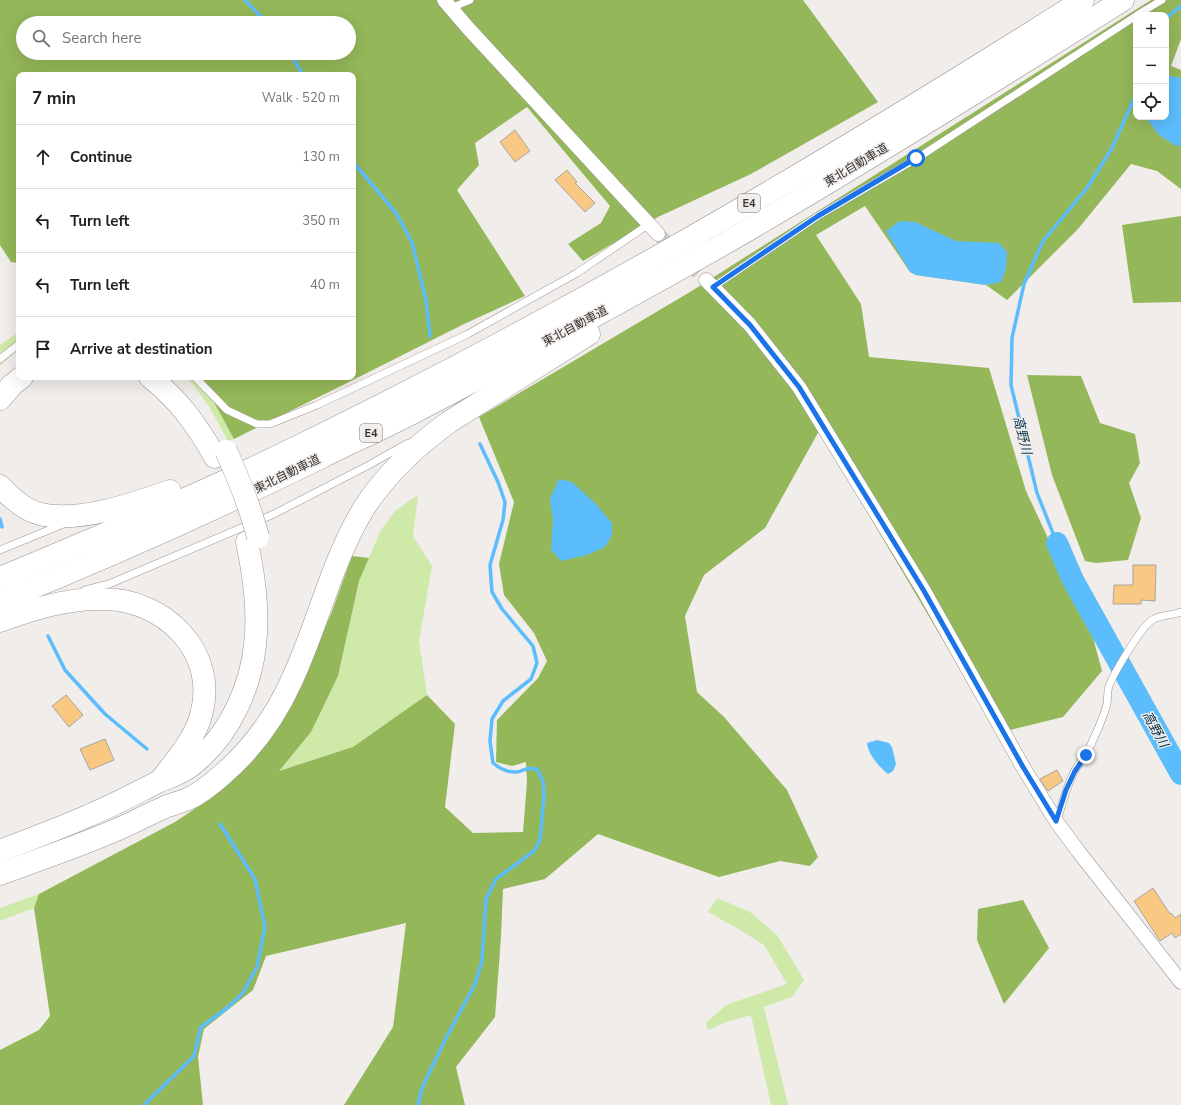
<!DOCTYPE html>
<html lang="en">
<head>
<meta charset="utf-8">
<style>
  body { margin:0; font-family:"Nunito Sans","Noto Sans JP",sans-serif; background:#f6f6f6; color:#202124 }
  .controls { position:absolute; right:12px; top:12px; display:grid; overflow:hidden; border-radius:8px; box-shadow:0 4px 16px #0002 }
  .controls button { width:36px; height:36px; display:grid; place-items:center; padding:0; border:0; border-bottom:1px solid #e0e0e0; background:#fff; color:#202124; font:20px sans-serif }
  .stop { position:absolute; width:12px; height:12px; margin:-9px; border:3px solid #1a73e8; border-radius:50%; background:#fff }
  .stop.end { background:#1a73e8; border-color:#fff; box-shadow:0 1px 4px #0008 }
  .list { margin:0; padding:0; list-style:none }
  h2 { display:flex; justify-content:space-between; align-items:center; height:52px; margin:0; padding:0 16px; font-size:17px }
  h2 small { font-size:13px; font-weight:400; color:#757577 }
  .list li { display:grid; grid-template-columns:26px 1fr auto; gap:12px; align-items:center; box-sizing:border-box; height:64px; padding:0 16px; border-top:1px solid #e0e0e0 }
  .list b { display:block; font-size:15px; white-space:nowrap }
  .list em { font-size:13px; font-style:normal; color:#757577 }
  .icon { flex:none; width:22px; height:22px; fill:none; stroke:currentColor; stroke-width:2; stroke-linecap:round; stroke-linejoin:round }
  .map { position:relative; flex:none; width:1181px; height:1105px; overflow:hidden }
  .search { position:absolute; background:#fff; box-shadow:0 4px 16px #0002; left:16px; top:16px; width:340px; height:44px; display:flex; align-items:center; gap:10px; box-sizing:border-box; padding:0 14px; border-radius:22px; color:#757577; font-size:15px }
  .panel { position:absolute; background:#fff; box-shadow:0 4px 16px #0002; left:16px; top:72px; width:340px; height:308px; border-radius:8px }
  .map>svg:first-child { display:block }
</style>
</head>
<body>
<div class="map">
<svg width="1181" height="1105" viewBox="0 0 1181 1105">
  <rect width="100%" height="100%" fill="#f1edea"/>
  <g fill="#cee9a8">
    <path d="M19 332V350L11 355 0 366V345Z"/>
    <path d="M187 377H199L204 384 234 439 228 441 209 406Z"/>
    <path d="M418 495 413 536 432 566 419 641 427 695 350 750 278 771 311 732 338 676 359 581 381 530 395 511Z"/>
    <path d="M39 894 34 908 0 921V908Z"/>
    <path d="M717 898 750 912 777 935 804 980 792 997 764 1007 788 1105H771L751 1015 726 1022 708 1030 706 1023 726 1005 787 984 764 945 742 931 708 912Z"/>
  </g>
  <g fill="#94b759" fill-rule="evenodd">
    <path d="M0 0H803L878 102 751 174 658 217 583 261 568 244 601 223 610 206 527 107 475 143 479 165 457 190 525 296 464 324 343 385 234 439 204 384 199 377H353V259L354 258 353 256V75H19V263L11 262 0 245ZM23 23H349V53H23Z"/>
    <path d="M1151 0H1181V39L1171 66 1181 70V189L1157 171 1131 164 1078 229 1007 300 986 285 916 275 910 272 865 206 816 235 861 304 869 357 989 368 1026 491 1091 630 1102 671 1063 717 998 733 819 431 765 528 704 575 685 616 697 692 724 717 787 790 818 857 810 866 780 861 719 877 598 834 545 879 503 889 501 937 495 1017 456 1067 465 1105H344L393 1027 406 923 266 956 253 990 204 1029 198 1057 203 1105H0V1050L39 1030 50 1016 34 908 39 894 175 822 199 806 249 765 269 738 297 690 331 614 352 556 369 558 359 581 338 676 311 732 279 771 353 747 427 695 455 724 445 807 473 833 523 832 527 782 526 762 512 766 496 762 497 720 538 678 547 661 534 633 504 595 499 564 514 502 479 417 690 292ZM1136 15H1166V117H1136Z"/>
    <path d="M1181 216V302L1133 303 1122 225Z"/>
    <path d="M1027 375 1081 376 1100 423 1135 434 1140 463 1129 483 1141 518 1128 560 1096 563 1085 561 1052 475Z"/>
    <path d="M1023 900 1049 948 1004 1004 977 940 978 909Z"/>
  </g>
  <g fill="#5cbdfd">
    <path d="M1166 75 1181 78V145L1176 146 1159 135 1147 119 1148 117H1166Z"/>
    <path d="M900 221 915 222 956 241 999 243 1007 252 1006 269 1001 282 986 285 916 275 910 272 886 231Z"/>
    <path d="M559 479 572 482 596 504 612 523V535L605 547 587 555 561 561 551 550 553 520 550 499Z"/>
    <path d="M877 740 889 743 892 747 896 764 893 771 888 774C879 767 868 754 867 743Z"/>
  </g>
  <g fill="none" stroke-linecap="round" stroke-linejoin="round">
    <g stroke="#5cbdfd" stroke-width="3.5">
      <path d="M245 0 267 23"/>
      <path d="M1166 18 1181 6"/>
      <path d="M290 53 303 75"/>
      <path d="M353 162 396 213 412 242 426 300 430 336"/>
      <path d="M0 519 2 527"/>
      <path d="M1057 543 1037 493 1011 385 1012 338 1024 284 1043 241 1087 188 1112 148 1136 94"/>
      <path d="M48 636 65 670 105 714 147 749"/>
      <path d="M144 1105 194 1056 201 1027 227 1008 243 993 257 967 265 927 255 879 220 824"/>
      <path d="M418 1105 422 1088 446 1038 475 984 482 961 486 899 496 879 534 851 540 840 544 795 543 781 537 769C522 766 524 773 514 772 506 772 499 768 493 763L490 741 492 719 503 701 531 679 537 663 533 646 502 609 492 592 490 565 503 520 505 502 498 482 480 444"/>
    </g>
    <path stroke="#5cbdfd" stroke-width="22" d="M1057 543 1073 580 1181 774"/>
  </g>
  <g fill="#f9c882" stroke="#a8a5a2">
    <path d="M515 130 530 151 515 162 500 142Z"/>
    <path d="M567 170 577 182 575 183 595 203 585 212 555 180Z"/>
    <path d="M1133 565H1156L1155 601 1141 600V604H1113L1114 585H1133Z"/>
    <path d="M66 695 83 715 69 727 52 706Z"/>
    <path d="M105 739 114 760 90 770 80 749Z"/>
    <path d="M1057 770 1063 781 1048 791 1040 779Z"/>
    <path d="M1153 888 1170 914 1171 913 1175 918 1181 914V934L1175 938 1172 933 1160 941 1134 901Z"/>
  </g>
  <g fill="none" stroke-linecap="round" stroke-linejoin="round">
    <path stroke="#ccc8c5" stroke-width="14" stroke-dasharray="14 7" stroke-linecap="butt" d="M658 234 706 280"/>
    <g stroke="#9a9694" stroke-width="8">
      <g id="lane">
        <path d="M451 8 470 0"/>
        <path d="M1137 15 1162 0"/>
        <path d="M713 287 818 216 916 159 1136 16"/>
        <path d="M0 359 19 344"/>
        <path d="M195 377 227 410 257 424H270L317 405 466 335 577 273 649 224"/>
        <path d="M0 550 61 525 64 523"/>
        <path d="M85 590 109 584 274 514 369 465 406 444 412 442"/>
        <path d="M1057 821C1062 804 1066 788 1074 772 1078 764 1085 758 1089 749 1095 735 1103 720 1107 704 1108 698 1107 692 1109 686 1114 673 1141 627 1152 620 1161 614 1172 616 1181 612"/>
      </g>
    </g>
    <g stroke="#9a9694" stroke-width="15">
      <g id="street">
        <path d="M444 0 468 28 658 234"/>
        <path d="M706 280 750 325 799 387 924 591 1023 767 1056 821 1078 851 1181 982"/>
      </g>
    </g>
    <g stroke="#9a9694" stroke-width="23">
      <g id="highway">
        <path d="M150 377C179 400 197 425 215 457"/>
        <path d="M0 399 12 385 22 377"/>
        <path d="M0 486C11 498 24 510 40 514 78 523 133 504 170 491"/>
        <path d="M0 578C83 543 167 509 249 470 538 333 813 171 1083 0"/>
        <path d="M0 601C109 557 216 509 322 457 354 441 388 426 420 409 524 355 627 299 729 241 862 164 993 82 1123 0"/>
        <path d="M0 621C33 609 68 598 103 599 164 599 219 652 201 715 195 738 178 758 163 777"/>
        <path d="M0 851C30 839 61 828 90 815 114 805 136 793 158 782 166 778 174 776 181 772 187 769 195 763 200 758 231 731 251 685 255 645 259 610 254 576 247 542"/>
        <path d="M0 874C35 861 70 849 104 835 125 827 145 816 165 807 173 804 180 802 188 799 201 793 213 783 223 774 252 749 275 717 291 682 318 625 331 562 364 508 386 474 416 446 449 422L589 334"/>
      </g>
    </g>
    <use href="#lane" stroke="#fff" stroke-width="7"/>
    <use href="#street" stroke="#fff" stroke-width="14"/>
    <use href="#highway" stroke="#fff" stroke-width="22"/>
    <g stroke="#9a9694" stroke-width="23" stroke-linecap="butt">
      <path id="highway-bridge" d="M226 451C239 479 250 507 258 537"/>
    </g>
    <use href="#highway-bridge" stroke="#fff" stroke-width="22"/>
  </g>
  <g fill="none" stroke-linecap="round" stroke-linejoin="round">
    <path stroke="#1a73e8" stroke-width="5" d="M916 158 818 216 713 287 750 325 799 387 924 591 1023 767 1056 821 1066 790 1075 771 1086 755"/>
  </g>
  <g text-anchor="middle" stroke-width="3" stroke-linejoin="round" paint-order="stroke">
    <g fill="#f1edea" stroke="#6e6c6a" stroke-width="1">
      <rect x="738" y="194" width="22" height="18" rx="3"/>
      <rect x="360" y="424" width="22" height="18" rx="3"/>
    </g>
    <g font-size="11" font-weight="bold" fill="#363433">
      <text x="749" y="207">E4</text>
      <text x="371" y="437">E4</text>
    </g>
    <g font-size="12" fill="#363433" stroke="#f1edea">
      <text transform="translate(856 165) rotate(-31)" y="4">東北自動車道</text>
      <text transform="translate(575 326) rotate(-28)" y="4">東北自動車道</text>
      <text transform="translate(287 474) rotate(-26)" y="4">東北自動車道</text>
    </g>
    <g font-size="13" font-style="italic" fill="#032e47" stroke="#f1edea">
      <text transform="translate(1023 435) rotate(76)" y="5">高野川</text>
      <text transform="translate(1156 729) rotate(61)" y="5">高野川</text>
    </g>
  </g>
</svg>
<div class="controls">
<button>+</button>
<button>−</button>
<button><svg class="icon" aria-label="locate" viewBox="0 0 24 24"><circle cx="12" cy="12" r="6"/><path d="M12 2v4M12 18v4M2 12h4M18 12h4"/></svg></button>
</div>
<div class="stop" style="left:916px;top:158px"></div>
<div class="stop end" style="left:1086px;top:755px"></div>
<div class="search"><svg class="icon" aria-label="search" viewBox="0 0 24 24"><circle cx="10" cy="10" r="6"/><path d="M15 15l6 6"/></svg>Search here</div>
<section class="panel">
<h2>7 min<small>Walk · 520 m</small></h2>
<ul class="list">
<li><svg class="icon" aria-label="ahead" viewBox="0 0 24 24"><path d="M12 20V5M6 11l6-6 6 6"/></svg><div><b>Continue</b></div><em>130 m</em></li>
<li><svg class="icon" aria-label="left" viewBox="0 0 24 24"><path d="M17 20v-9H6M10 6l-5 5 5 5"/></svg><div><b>Turn left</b></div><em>350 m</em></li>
<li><svg class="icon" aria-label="left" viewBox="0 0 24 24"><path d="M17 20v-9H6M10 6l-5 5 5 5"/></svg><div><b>Turn left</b></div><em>40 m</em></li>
<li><svg class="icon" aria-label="arrive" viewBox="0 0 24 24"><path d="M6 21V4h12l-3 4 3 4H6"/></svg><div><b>Arrive at destination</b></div></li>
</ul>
</section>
</div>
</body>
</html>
